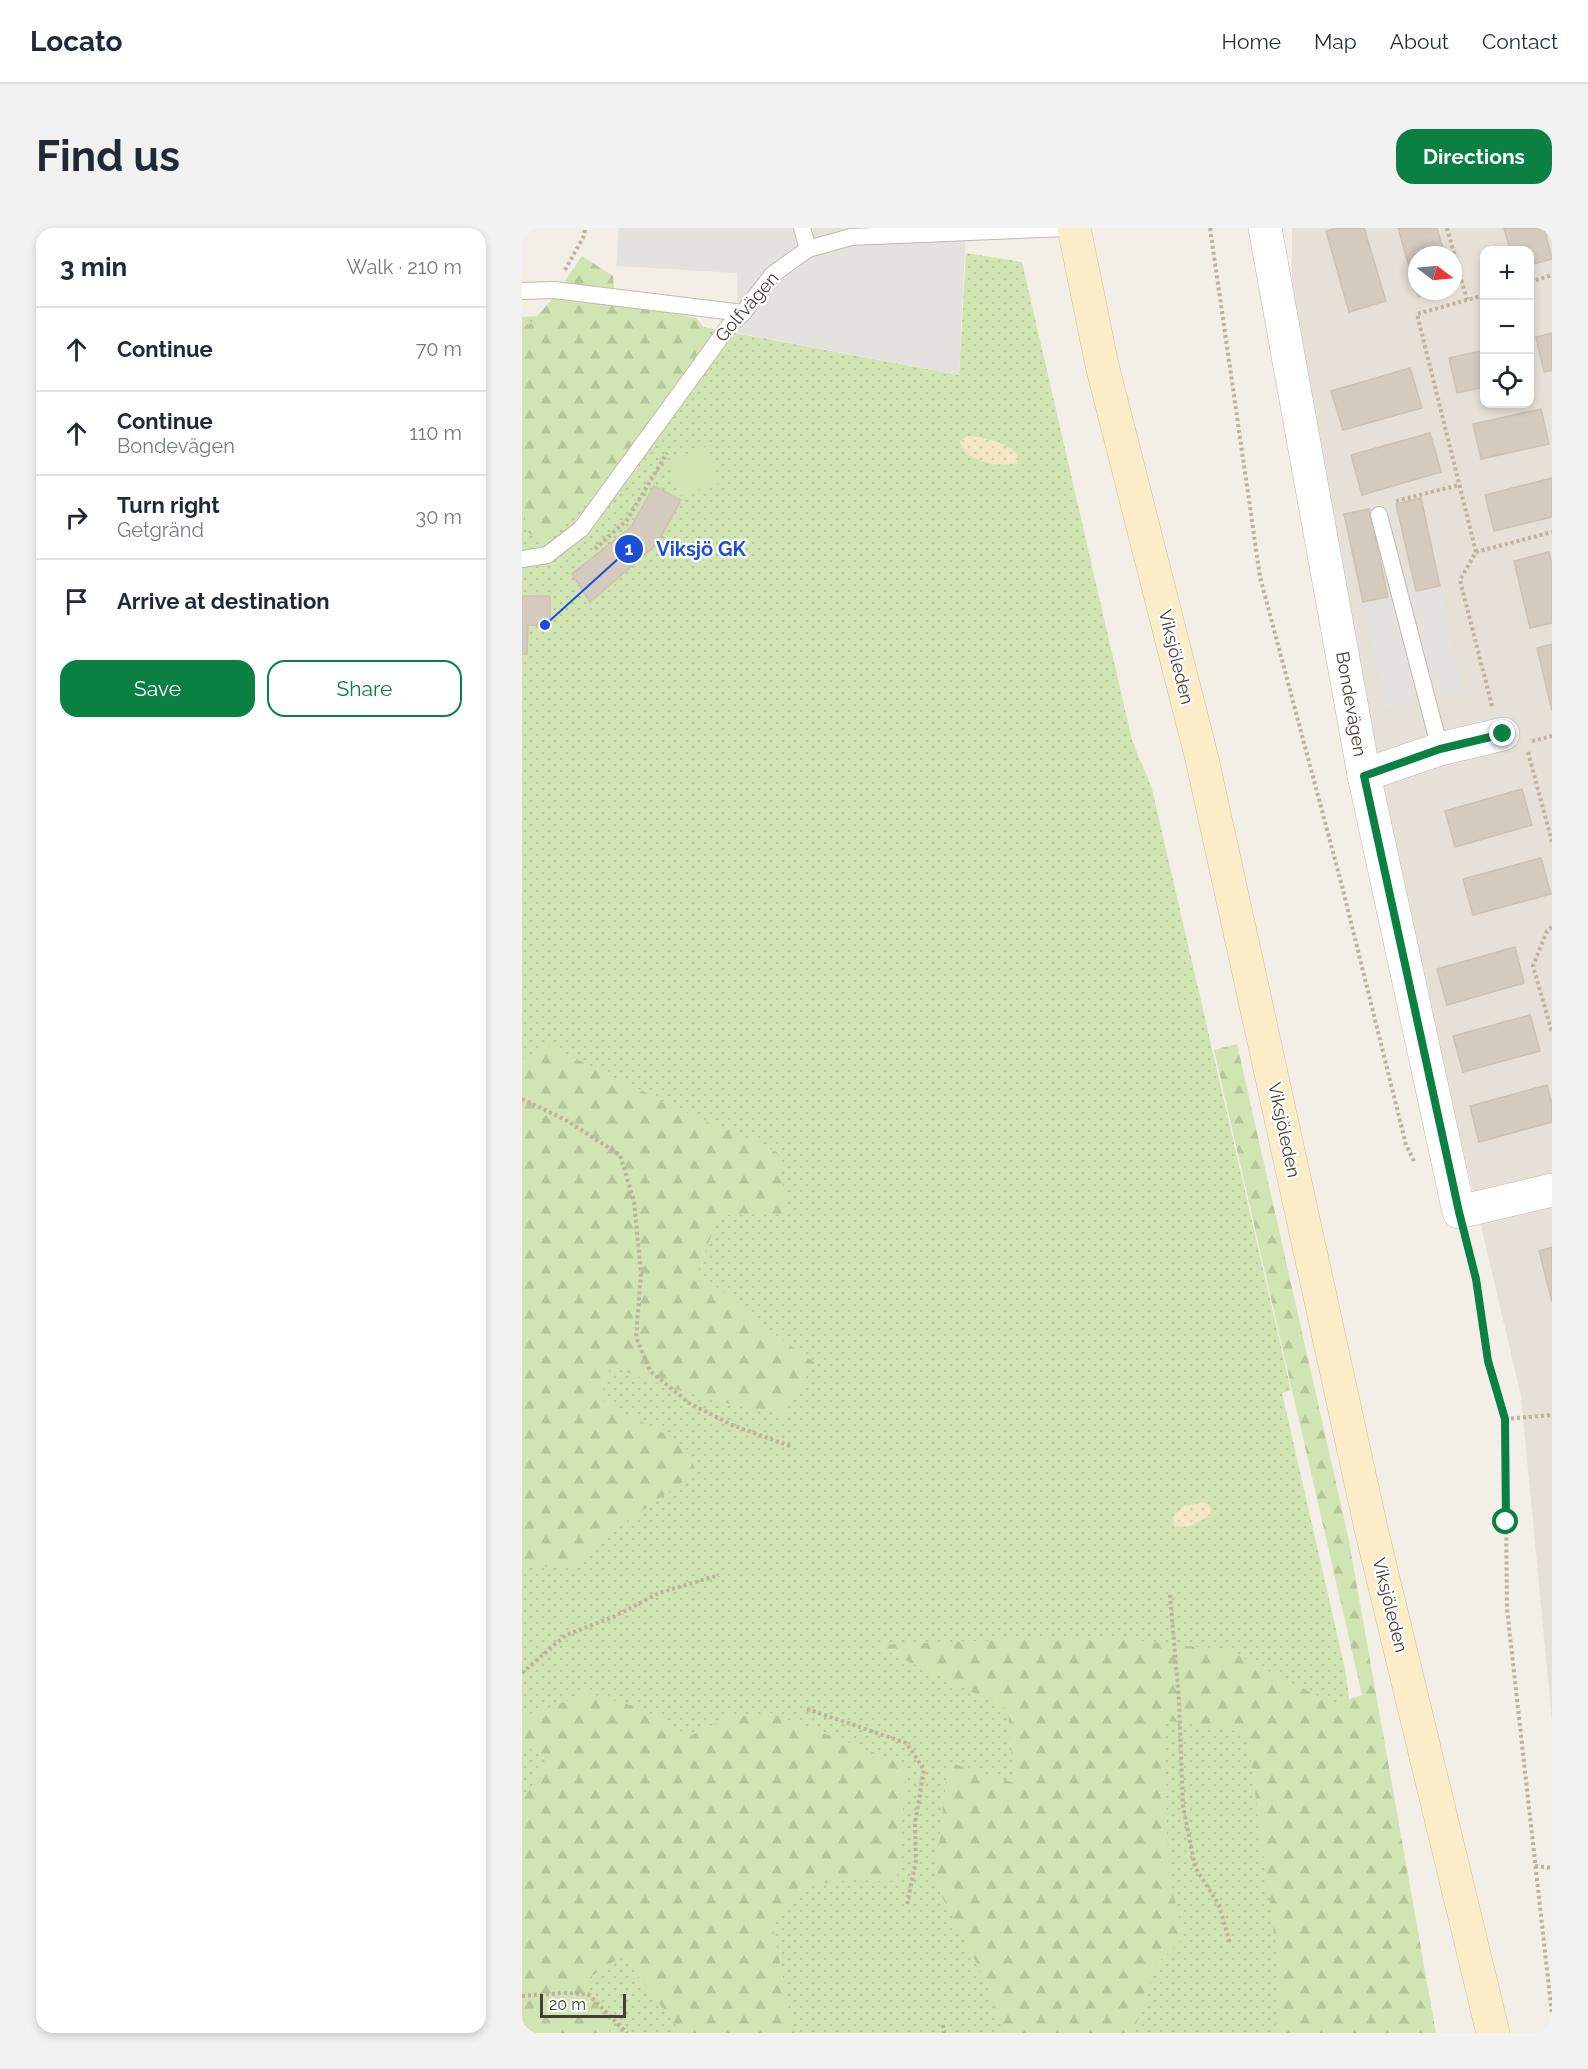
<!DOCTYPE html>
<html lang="en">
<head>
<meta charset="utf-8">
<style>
  body { margin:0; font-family:Raleway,sans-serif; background:#f2f2f3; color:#1f2937 }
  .controls { position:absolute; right:18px; top:18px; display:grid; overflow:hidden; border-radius:12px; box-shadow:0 3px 9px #0003 }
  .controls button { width:54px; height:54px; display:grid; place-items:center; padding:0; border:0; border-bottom:2px solid #e0e1e3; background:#fff; color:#1f2937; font:30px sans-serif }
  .compass { position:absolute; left:886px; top:18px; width:54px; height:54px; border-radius:50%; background:#fff; box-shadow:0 3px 9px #0003; rotate:106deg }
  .scale { position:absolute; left:18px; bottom:15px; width:86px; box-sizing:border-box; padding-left:6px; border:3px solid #463f37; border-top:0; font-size:16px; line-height:21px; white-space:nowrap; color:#463f37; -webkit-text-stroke:4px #fff; paint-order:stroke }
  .stop { position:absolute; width:18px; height:18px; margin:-14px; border:4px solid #0b8043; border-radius:50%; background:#fff }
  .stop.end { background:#0b8043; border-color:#fff; box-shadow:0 2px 6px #0008 }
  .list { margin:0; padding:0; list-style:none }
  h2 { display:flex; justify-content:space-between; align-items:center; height:78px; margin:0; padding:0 24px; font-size:26px }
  h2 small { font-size:20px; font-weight:400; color:#747a83 }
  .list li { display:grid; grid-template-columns:39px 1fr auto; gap:18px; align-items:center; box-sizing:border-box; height:84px; padding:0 24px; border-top:2px solid #e0e1e3 }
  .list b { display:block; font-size:22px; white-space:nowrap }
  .list p { margin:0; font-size:20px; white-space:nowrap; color:#747a83 }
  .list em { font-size:20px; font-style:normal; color:#747a83 }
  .actions { display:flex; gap:12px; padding:18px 24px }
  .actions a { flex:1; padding:14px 0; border:2px solid #0b8043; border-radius:18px; text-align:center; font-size:21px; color:#0b8043 }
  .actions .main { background:#0b8043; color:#fff }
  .icon { flex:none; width:33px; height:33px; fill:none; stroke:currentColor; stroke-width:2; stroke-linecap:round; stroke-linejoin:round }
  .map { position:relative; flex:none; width:1030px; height:1805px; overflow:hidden; border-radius:18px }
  header { display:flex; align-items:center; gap:36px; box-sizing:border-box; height:84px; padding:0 30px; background:#fff; border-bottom:2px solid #e0e1e3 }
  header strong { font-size:28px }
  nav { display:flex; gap:33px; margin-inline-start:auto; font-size:21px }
  .intro { display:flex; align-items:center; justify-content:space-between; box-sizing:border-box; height:144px; padding:0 36px }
  h1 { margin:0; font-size:42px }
  .button { padding:15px 27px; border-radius:18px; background:#0b8043; color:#fff; font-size:21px; font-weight:700 }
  main { display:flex; gap:36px; padding:0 36px }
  aside { flex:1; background:#fff; border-radius:18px; box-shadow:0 3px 9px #0003 }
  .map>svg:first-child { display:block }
</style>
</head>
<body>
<header>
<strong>Locato</strong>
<nav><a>Home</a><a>Map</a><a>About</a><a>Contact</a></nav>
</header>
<div class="intro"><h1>Find us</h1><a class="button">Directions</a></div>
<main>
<aside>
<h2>3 min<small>Walk · 210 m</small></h2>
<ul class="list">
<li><svg class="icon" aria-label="ahead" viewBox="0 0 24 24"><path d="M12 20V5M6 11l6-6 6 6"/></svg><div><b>Continue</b></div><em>70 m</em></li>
<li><svg class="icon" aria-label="ahead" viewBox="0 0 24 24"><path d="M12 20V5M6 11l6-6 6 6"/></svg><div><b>Continue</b><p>Bondevägen</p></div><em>110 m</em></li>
<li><svg class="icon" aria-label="right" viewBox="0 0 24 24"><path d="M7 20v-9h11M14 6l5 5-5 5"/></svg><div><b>Turn right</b><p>Getgränd</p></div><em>30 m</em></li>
<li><svg class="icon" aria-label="arrive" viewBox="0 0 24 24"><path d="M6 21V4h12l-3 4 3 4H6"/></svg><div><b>Arrive at destination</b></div></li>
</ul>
<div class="actions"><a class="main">Save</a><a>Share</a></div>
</aside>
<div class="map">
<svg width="1030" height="1805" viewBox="0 0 1030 1805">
  <defs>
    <pattern id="grass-dots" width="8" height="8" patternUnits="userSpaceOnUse" patternTransform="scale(1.5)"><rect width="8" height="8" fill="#d1e5b2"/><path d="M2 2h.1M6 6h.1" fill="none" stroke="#b5c69a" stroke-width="1.8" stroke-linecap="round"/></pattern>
    <pattern id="forest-firs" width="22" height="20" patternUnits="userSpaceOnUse" patternTransform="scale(1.5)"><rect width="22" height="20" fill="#d1e5b2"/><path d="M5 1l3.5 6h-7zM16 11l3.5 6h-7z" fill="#b5c69a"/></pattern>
    <pattern id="sand-dots" width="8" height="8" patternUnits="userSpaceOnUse" patternTransform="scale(1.5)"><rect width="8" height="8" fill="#f5e8c5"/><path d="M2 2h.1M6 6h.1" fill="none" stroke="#d3c8aa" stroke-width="1.8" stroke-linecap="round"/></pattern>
  </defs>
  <rect width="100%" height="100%" fill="#f3efe7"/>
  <path fill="#e7e0d6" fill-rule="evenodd" d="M770 0H1030V1493L999 1168 879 658 770 56ZM963 22H1008V176H963ZM895 27H931V63H895Z"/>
  <path fill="url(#grass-dots)" d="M444 25 500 34 610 512 630 561 769 1162 760 1165 823 1441 875 1805H0V89L96 83 437 147Z"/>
  <g fill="url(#forest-firs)">
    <path d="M60 28 91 48 93 74 174 90 188 107C139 177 92 259 24 312L4 304 2 281 0 280V93L7 97 32 69Z"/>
    <path d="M715 816 826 1308 914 1805H753L758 1750 725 1505 641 1492 647 1650 662 1709 634 1737 611 1805H483L460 1746 413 1655 426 1534 492 1555 486 1481 352 1417 582 1408 708 1423 812 1476 840 1467 692 822Z"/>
    <path d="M25 817 185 894 255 924 267 986 197 987 176 1043 237 1095 293 1135 261 1187 184 1171 89 1139 81 1156 82 1175 151 1210 168 1225 173 1245 75 1315 61 1336 0 1340V832Z"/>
    <path d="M66 1465 119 1480 168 1508 203 1490 248 1485 385 1537 375 1653 328 1652 284 1658 250 1695 272 1805H159L101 1727 64 1752 88 1805H0V1571L29 1531 0 1517V1489Z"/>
  </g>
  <g fill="url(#sand-dots)">
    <path d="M447 207C464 211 484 214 496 227L495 235C478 240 443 234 438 213Z"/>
    <path d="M682 1274 689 1279 688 1288 665 1299 653 1298 651 1288 662 1278Z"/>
  </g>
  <path fill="#d1e5b2" d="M185 219 197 255 158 268 146 232Z"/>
  <g fill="#e4e2df">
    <path d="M97 0H444L437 147 216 105 215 45 94 38Z"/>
    <path d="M918 358 941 464 864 480 841 374Z"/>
  </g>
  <g fill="#d4cabd" stroke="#cec1b1" stroke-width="1.5">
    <path d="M815 0H842L864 73 827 84 804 3Z"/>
    <path d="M876 0H915L923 27H895V63H917L896 69Z"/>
    <path d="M982 0H1022L1030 31 1008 37V22H988Z"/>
    <path d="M1030 105V142L1022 144 1014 109Z"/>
    <path d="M963 122V159L935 165 927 130Z"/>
    <path d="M888 140 900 180 821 202 809 163Z"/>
    <path d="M1019 181 1027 216 959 231 951 196Z"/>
    <path d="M908 205 919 244 840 267 829 227Z"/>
    <path d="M1030 250V289L972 303 963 267Z"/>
    <path d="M132 258 159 272 135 316 68 374 50 346 109 299Z"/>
    <path d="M899 270 918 358 894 363 874 276Z"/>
    <path d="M847 281 866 369 841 374 822 286Z"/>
    <path d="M1027 324 1030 337V395L1008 400 992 333Z"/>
    <path d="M0 368H28V398L6 397 5 426H0Z"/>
    <path d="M1030 416V483L1015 420Z"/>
    <path d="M1000 561 1010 597 933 619 923 583Z"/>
    <path d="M1019 630 1029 666 951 687 941 651Z"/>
    <path d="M993 719 1002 755 925 777 915 741Z"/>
    <path d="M1008 787 1018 823 941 844 931 808Z"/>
    <path d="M1025 857 1030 876V894L957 914 948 878Z"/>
    <path d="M1030 1019V1074L1017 1023Z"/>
  </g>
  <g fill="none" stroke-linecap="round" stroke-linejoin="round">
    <g stroke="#c1b9ad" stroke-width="18">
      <g id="service">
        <path d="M280 0 286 21"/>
        <path d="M0 63 32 62 221 85"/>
        <path d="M857 287 918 521"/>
        <path d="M0 331 25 327 59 301 207 98 221 85 250 47 286 21 329 9 544 0"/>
      </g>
    </g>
    <g stroke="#c1b9ad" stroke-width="34">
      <g id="minor">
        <path d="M743 0 842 547 937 984 1030 962"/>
        <path d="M842 547 918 521 981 506"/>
      </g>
    </g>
    <g stroke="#d1bf99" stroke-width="34">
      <path id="secondary" d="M552 0 580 137 680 531 850 1305 971 1805"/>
    </g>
    <g stroke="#bfb19c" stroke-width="4" stroke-dasharray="3 3" stroke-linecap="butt">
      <path d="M688 0 738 349 821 662 884 917 893 935"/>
      <path d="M925 0 945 72"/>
      <path d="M43 42 62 8 63 0"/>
      <path d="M1008 54 1030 47"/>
      <path d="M874 273 937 257"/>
      <path d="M73 321 105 292 145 225"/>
      <path d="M954 324 895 86 963 67"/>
      <path d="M970 478 938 352 954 324 1030 304"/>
      <path d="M1010 513 1030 508"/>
      <path d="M1006 524 1030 614"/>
      <path d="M1030 699 1025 703 1011 738 1030 805"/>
      <path d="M0 871 42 891 98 927 112 973 119 1046 114 1109 128 1143 167 1175 210 1197 268 1218"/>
      <path d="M945 1014 954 1051 966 1133 983 1191 985 1381 1030 1787"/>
      <path d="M983 1191 1030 1187"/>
      <path d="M648 1367 657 1473 661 1578 673 1639 697 1677 708 1715"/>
      <path d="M0 1445 44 1407 91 1389 137 1365 197 1347"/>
      <path d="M285 1481 384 1515 402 1541 393 1596 394 1632 385 1677"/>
      <path d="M1013 1638 1030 1640"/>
      <path d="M0 1768 39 1765 66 1766 105 1805"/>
      <path d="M421 1797 422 1805"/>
    </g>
    <use href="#service" stroke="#fff" stroke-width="16"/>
    <use href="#minor" stroke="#fff" stroke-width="33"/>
    <use href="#secondary" stroke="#fcedc8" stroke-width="33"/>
  </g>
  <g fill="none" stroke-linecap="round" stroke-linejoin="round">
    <path stroke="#0b8043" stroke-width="8" d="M981 506 918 521 842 548 937 984 954 1051 966 1133 983 1191 984 1294"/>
  </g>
  <g text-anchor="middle" stroke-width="4.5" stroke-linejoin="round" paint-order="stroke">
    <g font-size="18" fill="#463f37" stroke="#fff">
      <text transform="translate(225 79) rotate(-49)" y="6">Golfvägen</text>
      <text transform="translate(654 429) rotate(76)" y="6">Viksjöleden</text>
      <text transform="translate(829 476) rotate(80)" y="6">Bondevägen</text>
      <text transform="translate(762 902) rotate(78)" y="6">Viksjöleden</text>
      <text transform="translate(868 1377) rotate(76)" y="6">Viksjöleden</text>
    </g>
  </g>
  <path fill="none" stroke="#1d4ed8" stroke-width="2" d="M23 397L107 321"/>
  <g fill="#1d4ed8" stroke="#fff" stroke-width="2">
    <circle cx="23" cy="397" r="6"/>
    <circle cx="107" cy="321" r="15"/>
  </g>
  <g font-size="18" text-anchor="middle" font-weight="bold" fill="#fff">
    <text x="107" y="327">1</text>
  </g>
  <g font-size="20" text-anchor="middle" font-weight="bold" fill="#1d4ed8" stroke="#fff" stroke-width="4.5" stroke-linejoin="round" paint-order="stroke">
    <text x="179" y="328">Viksjö GK</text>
  </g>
</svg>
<div class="controls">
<button>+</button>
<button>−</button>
<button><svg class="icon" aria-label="locate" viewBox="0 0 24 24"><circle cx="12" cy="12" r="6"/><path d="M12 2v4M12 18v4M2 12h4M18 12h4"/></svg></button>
</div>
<svg class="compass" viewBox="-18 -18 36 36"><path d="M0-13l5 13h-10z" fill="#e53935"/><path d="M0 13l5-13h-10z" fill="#747a83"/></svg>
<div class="scale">20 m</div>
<div class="stop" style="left:984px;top:1294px"></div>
<div class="stop end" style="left:981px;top:506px"></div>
</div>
</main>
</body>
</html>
